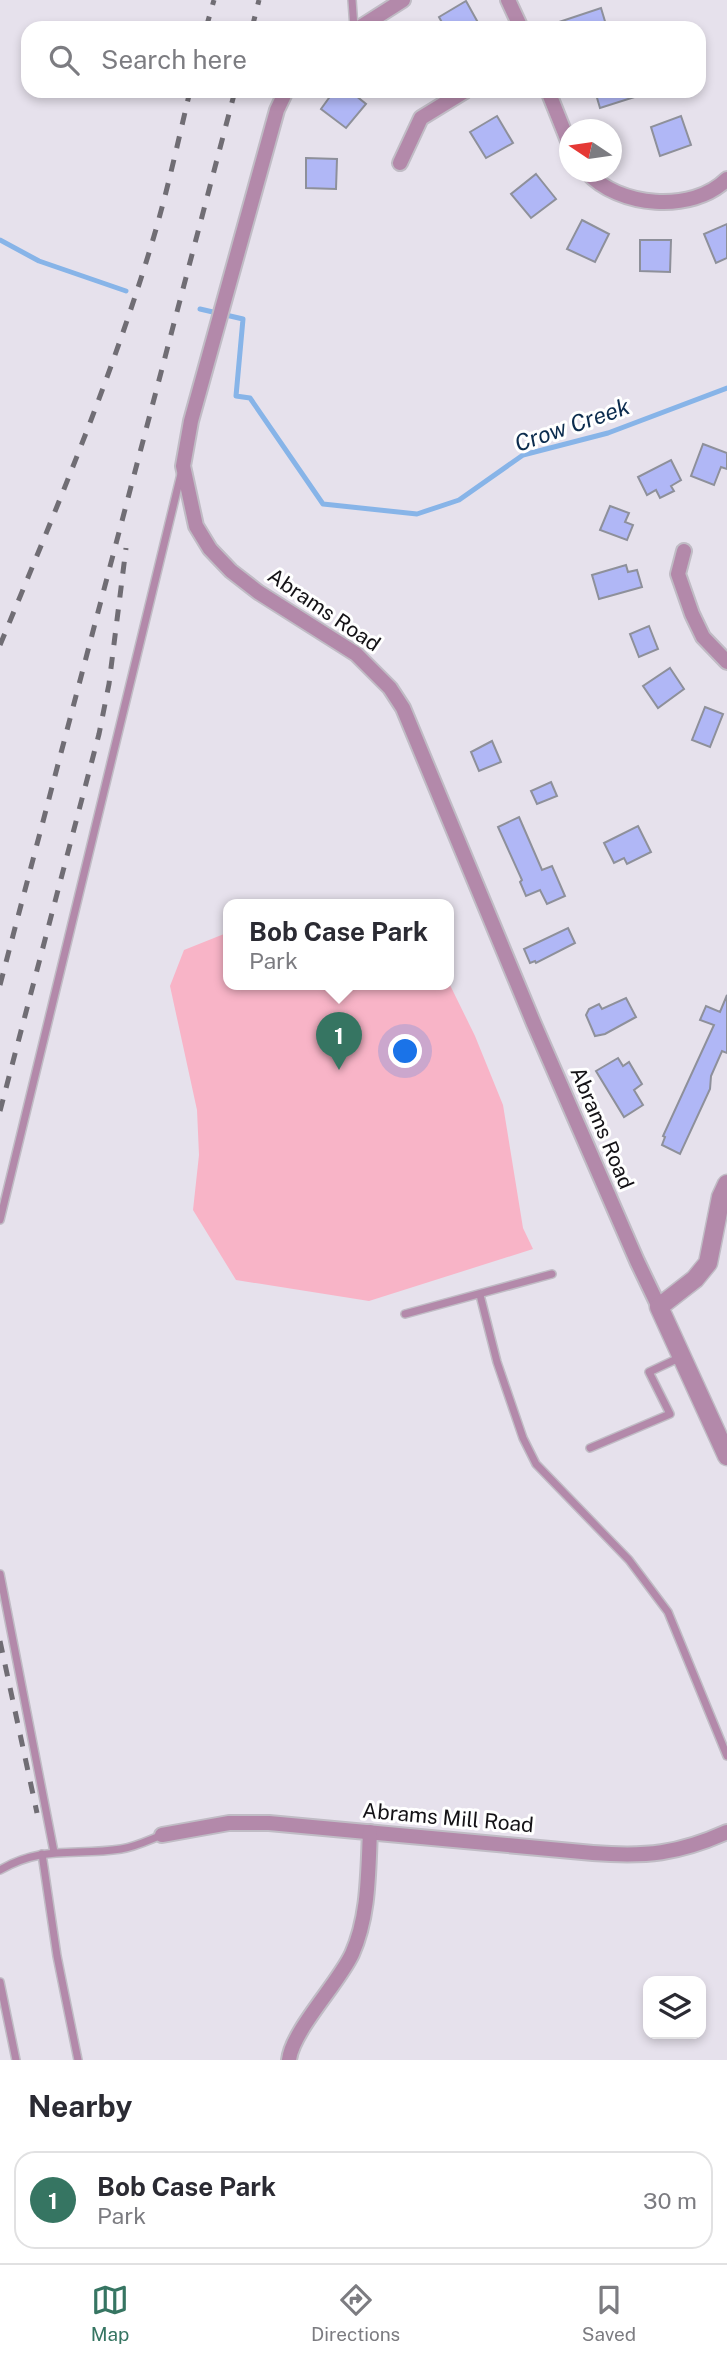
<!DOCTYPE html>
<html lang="en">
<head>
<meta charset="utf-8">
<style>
  body { margin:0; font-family:"Public Sans",sans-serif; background:#f7f7f7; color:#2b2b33 }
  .controls { position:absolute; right:21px; bottom:21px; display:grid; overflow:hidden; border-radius:14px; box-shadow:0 4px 10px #0003 }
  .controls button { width:63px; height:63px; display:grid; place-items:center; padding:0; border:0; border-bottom:2px solid #e1e1e2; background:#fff; color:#2b2b33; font:35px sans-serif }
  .compass { position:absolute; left:559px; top:119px; width:63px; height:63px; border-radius:50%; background:#fff; box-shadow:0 4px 10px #0003; rotate:283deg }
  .you { position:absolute; left:406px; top:1052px; width:24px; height:24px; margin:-18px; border:5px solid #fff; border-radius:50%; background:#1a73e8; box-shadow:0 0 0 10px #1a73e833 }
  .badge { display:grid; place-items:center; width:46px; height:46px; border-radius:50%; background:#367562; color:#fff; font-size:23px; font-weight:700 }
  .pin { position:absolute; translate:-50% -58px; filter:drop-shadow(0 2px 4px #0008) }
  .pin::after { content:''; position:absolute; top:37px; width:24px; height:21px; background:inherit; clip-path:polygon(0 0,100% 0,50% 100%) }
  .popup { position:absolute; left:223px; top:899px; width:231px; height:91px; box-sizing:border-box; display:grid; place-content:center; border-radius:14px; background:#fff; filter:drop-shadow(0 2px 5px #0005); font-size:23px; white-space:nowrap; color:#7c7c81 }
  .popup b { font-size:26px; color:#2b2b33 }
  .popup::after { content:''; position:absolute; left:50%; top:100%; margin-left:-14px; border:14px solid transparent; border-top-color:#fff }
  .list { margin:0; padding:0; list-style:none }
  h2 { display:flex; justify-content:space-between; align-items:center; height:91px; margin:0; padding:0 28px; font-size:30px }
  h2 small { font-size:23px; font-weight:400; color:#7c7c81 }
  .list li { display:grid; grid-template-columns:46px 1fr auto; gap:21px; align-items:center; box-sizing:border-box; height:98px; margin:0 14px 14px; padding:0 14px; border:2px solid #e1e1e2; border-radius:21px }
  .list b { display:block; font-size:26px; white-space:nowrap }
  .list p { margin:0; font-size:23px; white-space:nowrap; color:#7c7c81 }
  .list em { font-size:23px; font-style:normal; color:#7c7c81 }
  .icon { flex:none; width:38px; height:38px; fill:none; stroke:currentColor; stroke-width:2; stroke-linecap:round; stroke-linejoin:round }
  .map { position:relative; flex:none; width:727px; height:2060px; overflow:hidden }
  .search { position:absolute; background:#fff; box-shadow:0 4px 10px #0003; left:21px; right:21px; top:21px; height:77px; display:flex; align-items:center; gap:18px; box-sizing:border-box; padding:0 24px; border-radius:21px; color:#7c7c81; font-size:26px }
  .sheet { height:203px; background:#fff }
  nav { display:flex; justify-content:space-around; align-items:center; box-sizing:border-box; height:98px; border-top:2px solid #e1e1e2; background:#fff; font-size:19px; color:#7c7c81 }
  nav a { display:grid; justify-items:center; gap:4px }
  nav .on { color:#367562 }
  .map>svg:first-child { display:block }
</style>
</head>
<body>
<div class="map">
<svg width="727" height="2060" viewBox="0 0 727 2060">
  <rect width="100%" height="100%" fill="#e6e1ec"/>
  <path fill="#f8b4c7" d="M229 932V984L449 983 475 1036 503 1105 523 1228 533 1249 369 1301 236 1280 193 1210 199 1155 197 1110 170 986 184 950Z"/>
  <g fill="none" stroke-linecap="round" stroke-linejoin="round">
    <g stroke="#87b4e8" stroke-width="5">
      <path d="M0 240 39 261 126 291"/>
      <path d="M200 309 243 319 236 396 250 398 323 504 417 514 459 500 523 455 608 433 727 388"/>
    </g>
  </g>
  <g fill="#b0b7f6" stroke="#8e909a" stroke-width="2">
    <path d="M466 1 481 28H445L439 17Z"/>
    <path d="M601 8 607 28H550V25Z"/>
    <path d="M334 91H350L366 104 346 128 321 109Z"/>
    <path d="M595 91H644V94L600 108Z"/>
    <path d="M497 116 513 143 486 158 470 132Z"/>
    <path d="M681 116 691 145 660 156 651 127Z"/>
    <path d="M306 158 337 159 336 189 306 188Z"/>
    <path d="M536 174 556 199 531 218 511 194Z"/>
    <path d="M582 220 609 234 595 262 567 249Z"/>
    <path d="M727 224V258L716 263 704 234Z"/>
    <path d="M640 240H671L670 272 640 271Z"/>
    <path d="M703 444 727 453V469L721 467 714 485 691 476Z"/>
    <path d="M671 460 681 480 671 486 674 491 660 498 656 490 647 495 638 477Z"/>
    <path d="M610 506 629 513 625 522 633 525 627 540 600 530Z"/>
    <path d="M626 565 628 572 637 570 642 587 599 599 592 575Z"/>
    <path d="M649 626 658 649 639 657 630 634Z"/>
    <path d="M670 668 684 689 658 708 643 686Z"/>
    <path d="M705 707 723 714 710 747 692 740Z"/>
    <path d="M492 741 501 762 479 771 471 752Z"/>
    <path d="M551 782 557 796 537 804 531 791Z"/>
    <path d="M519 817 542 870 552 866 565 896 547 904 540 890 526 896 520 882 522 880 498 827Z"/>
    <path d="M638 826 651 852 627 864 624 858 614 863 604 843Z"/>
    <path d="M568 928 575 943 536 963 535 961 530 963 524 949Z"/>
    <path d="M727 995V1053L722 1051 711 1076 710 1089 680 1154 662 1145 665 1137 663 1136 714 1025 700 1020 706 1006 720 1012Z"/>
    <path d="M626 998 636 1017 605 1034 595 1036 586 1015 589 1009 599 1004 602 1009Z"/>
    <path d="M618 1058 623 1066 629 1062 642 1084 634 1090 643 1105 624 1117 596 1071Z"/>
  </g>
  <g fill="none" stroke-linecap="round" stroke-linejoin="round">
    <g stroke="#c0bcc5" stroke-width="10">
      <g id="service">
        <path d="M352 0 354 28"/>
        <path d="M0 1220 181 474"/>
        <path d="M480 1295 497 1362 523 1438 536 1464 629 1560 668 1612 727 1756"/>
        <path d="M405 1314 552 1274"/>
        <path d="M590 1448 670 1414 649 1372 681 1357"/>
        <path d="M0 1574 54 1852"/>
        <path d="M42 1854 57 1956 78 2060"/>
        <path d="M0 1870C42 1845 75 1856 121 1849 135 1847 149 1840 162 1835"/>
        <path d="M0 1982 16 2060"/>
      </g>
    </g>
    <g stroke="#c0bcc5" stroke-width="18">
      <g id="minor">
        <path d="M508 0 521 28"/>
        <path d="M359 28 403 0"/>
        <path d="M286 91 277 110 191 421 183 466 196 526 210 549 231 571 258 592 356 654 390 688 403 708 534 1024 637 1261 659 1307"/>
        <path d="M548 91 570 146"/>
        <path d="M400 163 421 118 465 91"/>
        <path d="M587 172C618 207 692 214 727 179"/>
        <path d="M684 551 678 574 692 614 703 637 727 662"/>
        <path d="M162 1835 229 1823H269L593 1853C646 1857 678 1854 727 1832"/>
        <path d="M289 2060C292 2031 338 1984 352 1954 369 1916 368 1872 370 1832"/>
      </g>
    </g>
    <g stroke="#c0bcc5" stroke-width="21">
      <path id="tertiary" d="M727 1184 721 1197 708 1263 695 1279 659 1307 727 1456"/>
    </g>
    <use href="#service" stroke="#b389aa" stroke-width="7"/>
    <use href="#minor" stroke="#b389aa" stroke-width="14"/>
    <use href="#tertiary" stroke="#b389aa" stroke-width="18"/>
    <g stroke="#706d74" stroke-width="5" stroke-dasharray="12 12" stroke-linecap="butt">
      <path d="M206 28 214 0"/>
      <path d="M252 28 259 0"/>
      <path d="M0 645C53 517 107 389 148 256 165 202 177 146 190 91"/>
      <path d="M0 985 235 91"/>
      <path d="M0 1111 99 734 109 684 126 548"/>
      <path d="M0 1641 37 1813"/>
    </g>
  </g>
  <g text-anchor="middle" stroke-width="6" stroke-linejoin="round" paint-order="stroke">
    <g font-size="21" fill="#141216" stroke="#fff">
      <text transform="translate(324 610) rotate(34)" y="7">Abrams Road</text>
      <text transform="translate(602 1128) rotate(67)" y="7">Abrams Road</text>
      <text transform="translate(448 1818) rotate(5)" y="7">Abrams Mill Road</text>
    </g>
    <g font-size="23" font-style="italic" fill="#0c2c4e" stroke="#fff">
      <text transform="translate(572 425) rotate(-19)" y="8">Crow Creek</text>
    </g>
  </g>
</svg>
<div class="controls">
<button><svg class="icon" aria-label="layers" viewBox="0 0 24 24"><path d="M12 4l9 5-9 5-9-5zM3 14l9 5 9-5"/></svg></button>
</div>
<svg class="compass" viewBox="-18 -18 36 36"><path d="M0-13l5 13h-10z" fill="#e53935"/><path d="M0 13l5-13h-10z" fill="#7c7c81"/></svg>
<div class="you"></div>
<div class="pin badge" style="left:339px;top:1070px">1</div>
<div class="popup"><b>Bob Case Park</b>Park</div>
<div class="search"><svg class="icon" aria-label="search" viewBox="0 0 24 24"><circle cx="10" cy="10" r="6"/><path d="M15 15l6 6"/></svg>Search here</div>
</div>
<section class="sheet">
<h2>Nearby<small></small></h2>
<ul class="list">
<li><span class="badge">1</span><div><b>Bob Case Park</b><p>Park</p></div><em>30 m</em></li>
</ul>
</section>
<nav>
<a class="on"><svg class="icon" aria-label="map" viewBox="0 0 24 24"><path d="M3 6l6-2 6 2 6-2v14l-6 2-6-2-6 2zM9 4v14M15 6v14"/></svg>Map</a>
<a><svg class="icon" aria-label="directions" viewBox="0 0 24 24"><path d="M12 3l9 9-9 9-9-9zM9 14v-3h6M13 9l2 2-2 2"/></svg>Directions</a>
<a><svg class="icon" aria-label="saved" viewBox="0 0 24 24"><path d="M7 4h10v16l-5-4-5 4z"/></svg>Saved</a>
</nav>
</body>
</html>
